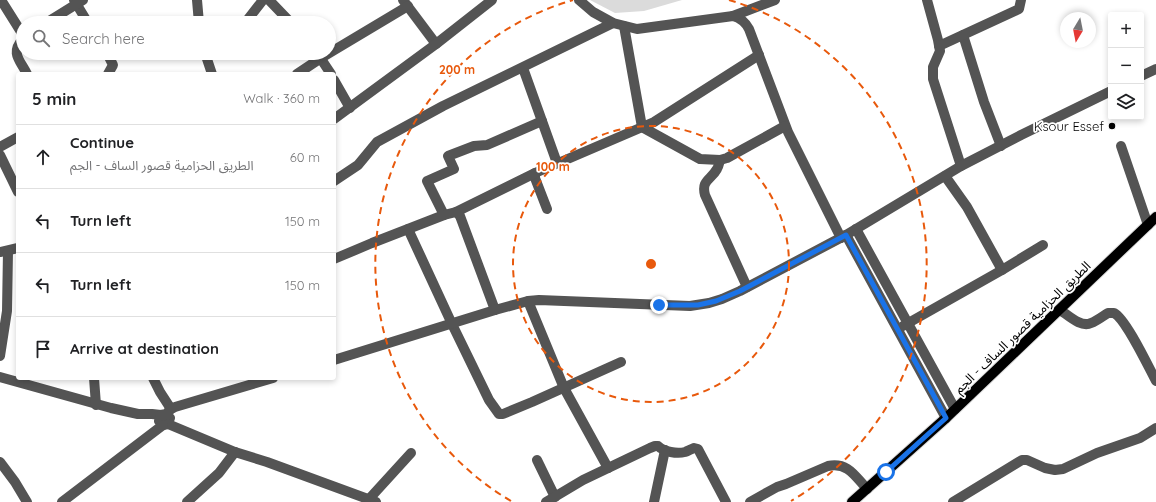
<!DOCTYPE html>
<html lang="en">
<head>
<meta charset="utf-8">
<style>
  body { margin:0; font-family:Quicksand,"Noto Sans Arabic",sans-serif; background:#f2f2f2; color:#202124 }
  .controls { position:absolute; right:12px; top:12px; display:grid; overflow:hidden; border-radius:4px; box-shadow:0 2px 6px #0003 }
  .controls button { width:36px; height:36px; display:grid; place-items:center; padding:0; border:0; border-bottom:1px solid #e0e0e0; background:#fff; color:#202124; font:20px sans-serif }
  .compass { position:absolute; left:1060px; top:12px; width:36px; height:36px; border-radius:50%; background:#fff; box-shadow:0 2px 6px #0003; rotate:190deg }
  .stop { position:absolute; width:12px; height:12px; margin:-9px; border:3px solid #1a73e8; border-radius:50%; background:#fff }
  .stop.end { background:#1a73e8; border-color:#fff; box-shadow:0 1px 4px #0008 }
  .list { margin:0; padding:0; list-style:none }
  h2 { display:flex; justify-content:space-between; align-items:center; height:52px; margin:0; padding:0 16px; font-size:17px }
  h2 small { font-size:13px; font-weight:400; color:#757577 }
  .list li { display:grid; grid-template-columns:26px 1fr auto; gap:12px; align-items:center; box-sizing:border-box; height:64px; padding:0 16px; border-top:1px solid #e0e0e0 }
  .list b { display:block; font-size:15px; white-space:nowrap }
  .list p { margin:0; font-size:13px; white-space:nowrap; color:#757577 }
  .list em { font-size:13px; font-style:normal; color:#757577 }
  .icon { flex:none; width:22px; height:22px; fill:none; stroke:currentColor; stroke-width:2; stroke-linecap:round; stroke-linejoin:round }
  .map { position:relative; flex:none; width:1156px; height:502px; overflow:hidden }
  .search { position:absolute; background:#fff; box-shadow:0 2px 6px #0003; left:16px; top:16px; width:320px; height:44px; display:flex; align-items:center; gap:10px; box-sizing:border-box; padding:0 14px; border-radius:22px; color:#757577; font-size:15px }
  .panel { position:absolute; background:#fff; box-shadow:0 2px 6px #0003; left:16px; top:72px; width:320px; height:308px; border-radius:4px }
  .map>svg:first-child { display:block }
</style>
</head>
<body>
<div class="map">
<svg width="1156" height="502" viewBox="0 0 1156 502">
  <rect width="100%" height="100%" fill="#fff"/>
  <path fill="#dbdbdb" d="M590 0H682L644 11 615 13Z"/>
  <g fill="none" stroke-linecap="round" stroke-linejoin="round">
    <g stroke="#dbdbdb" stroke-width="12">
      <path id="major" d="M852 502 946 418 1156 217"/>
    </g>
    <g stroke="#545454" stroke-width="10">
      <path d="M1 0 23 35"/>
      <path d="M74 0 88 23"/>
      <path d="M197 0 199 23"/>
      <path d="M269 0 291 23"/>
      <path d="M403 0 436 44"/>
      <path d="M579 0 593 12 613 23 637 29 733 16C740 18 745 21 749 29L788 132 841 238"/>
      <path d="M927 0 938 40 940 51 933 67V79L961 166"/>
      <path d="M733 16 775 0"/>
      <path d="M46 23 83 0"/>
      <path d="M245 23 263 0"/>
      <path d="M624 26 642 127 700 159 720 160 727 158 785 126"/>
      <path d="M963 35 984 102 1001 146"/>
      <path d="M23 39C10 53 20 60 27 74"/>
      <path d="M939 46 1019 9 1021 0"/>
      <path d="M107 53 113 65 108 74"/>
      <path d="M205 53 212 74"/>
      <path d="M317 53 331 74"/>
      <path d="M523 68 557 163"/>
      <path d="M297 74 321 58 408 6"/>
      <path d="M1141 76 1156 69"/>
      <path d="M334 80 350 108"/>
      <path d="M334 119 436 44 492 0"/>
      <path d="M1121 146 1148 225"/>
      <path d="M0 147 18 137"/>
      <path d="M0 155 18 192"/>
      <path d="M720 160C719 163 719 166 717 169 711 180 701 180 705 195L747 287"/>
      <path d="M945 176 967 207 1002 270"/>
      <path d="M334 181 358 165 377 142 443 106 613 23"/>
      <path d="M547 209 535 178V173L654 122 759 55"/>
      <path d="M456 212 535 173"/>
      <path d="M444 215 427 181 454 169 448 156 474 146 487 145 542 121"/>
      <path d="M408 229 452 324 489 400 499 414H503L532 402 621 362"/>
      <path d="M856 229 955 409"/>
      <path d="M846 235 946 418"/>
      <path d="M0 252 18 248"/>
      <path d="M334 259 372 243 444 215 456 212 460 216 495 310"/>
      <path d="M528 301 564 388 608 468"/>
      <path d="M1060 310C1068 315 1081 328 1091 323 1097 321 1103 316 1108 313 1110 313 1112 313 1114 313 1126 319 1149 368 1156 381"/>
      <path d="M903 326 1002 270 1043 245"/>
      <path d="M0 356 7 311 8 251"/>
      <path d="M334 360 495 310 528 301 539 300 690 306 709 303 722 299 740 291 846 235 961 166 1021 135 1111 91"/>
      <path d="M0 377 111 408 138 414H152L161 415"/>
      <path d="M94 378 96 405"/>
      <path d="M153 378 160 392 171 409"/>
      <path d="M166 414 170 418 168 424 163 425 159 421 161 415 166 414 171 409 175 407 273 378"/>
      <path d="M168 424 235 452 267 462 376 502"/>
      <path d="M537 460 555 497"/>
      <path d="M0 462 15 482 27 502"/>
      <path d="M369 499 411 453"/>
      <path d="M62 502 163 425"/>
      <path d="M187 502 219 473 235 452"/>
      <path d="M546 502 583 480 650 448 655 446H658C664 452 677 454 685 452 688 451 691 449 694 448L698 449 726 502"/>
      <path d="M654 502 665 450"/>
      <path d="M750 502 777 487 786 484 828 466C848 462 855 476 867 489"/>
      <path d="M953 502 1022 460H1027L1045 468 1055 470 1063 469 1097 453 1140 438 1156 428"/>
    </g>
    <use href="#major" stroke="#000" stroke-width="10"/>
  </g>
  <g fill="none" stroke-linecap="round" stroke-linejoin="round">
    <path stroke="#1a73e8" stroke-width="5" d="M659 305H698L716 301 740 291 846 235 946 418 886 472"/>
  </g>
  <g fill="none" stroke="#e8590c" stroke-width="2" stroke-dasharray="7 5">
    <circle cx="651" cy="264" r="138"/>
    <path d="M511 501A275 275 0 0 1 573 0M729 0A275 275 0 0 1 791 501"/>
  </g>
  <circle fill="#000" stroke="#fff" stroke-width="1.5" cx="1112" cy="126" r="4"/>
  <g text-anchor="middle" stroke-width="3.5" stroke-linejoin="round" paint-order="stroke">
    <g font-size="13" fill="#000" stroke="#fff" text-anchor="end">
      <text x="1104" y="131">Ksour Essef</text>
    </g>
    <g font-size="13" fill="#000" stroke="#fff">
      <text transform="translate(1022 327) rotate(-44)" y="5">الطريق الحزامية قصور الساف - الجم</text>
    </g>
  </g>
  <circle cx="651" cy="264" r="6" fill="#e8590c" stroke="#fff" stroke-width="2"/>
  <g font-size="12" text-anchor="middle" font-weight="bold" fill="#e8590c" stroke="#fff" stroke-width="3.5" stroke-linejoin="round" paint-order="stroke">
    <text x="457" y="74">200 m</text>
    <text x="553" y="171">100 m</text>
  </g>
</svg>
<div class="controls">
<button>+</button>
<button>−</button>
<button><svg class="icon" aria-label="layers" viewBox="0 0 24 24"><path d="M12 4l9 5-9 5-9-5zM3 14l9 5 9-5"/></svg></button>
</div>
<svg class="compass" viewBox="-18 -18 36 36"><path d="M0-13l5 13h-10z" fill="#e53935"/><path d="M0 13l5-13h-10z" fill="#757577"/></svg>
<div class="stop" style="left:886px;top:472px"></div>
<div class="stop end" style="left:659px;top:305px"></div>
<div class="search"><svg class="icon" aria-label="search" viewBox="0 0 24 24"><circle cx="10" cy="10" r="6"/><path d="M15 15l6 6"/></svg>Search here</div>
<section class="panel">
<h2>5 min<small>Walk · 360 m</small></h2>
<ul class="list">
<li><svg class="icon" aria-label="ahead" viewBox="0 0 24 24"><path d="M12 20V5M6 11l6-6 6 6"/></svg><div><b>Continue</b><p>الطريق الحزامية قصور الساف - الجم</p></div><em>60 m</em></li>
<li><svg class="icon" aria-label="left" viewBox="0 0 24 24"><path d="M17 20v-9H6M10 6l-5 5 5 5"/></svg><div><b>Turn left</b></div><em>150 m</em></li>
<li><svg class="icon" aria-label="left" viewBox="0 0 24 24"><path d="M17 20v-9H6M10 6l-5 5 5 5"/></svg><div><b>Turn left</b></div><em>150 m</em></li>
<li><svg class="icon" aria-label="arrive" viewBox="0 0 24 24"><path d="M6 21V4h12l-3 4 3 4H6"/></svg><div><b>Arrive at destination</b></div></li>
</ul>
</section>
</div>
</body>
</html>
